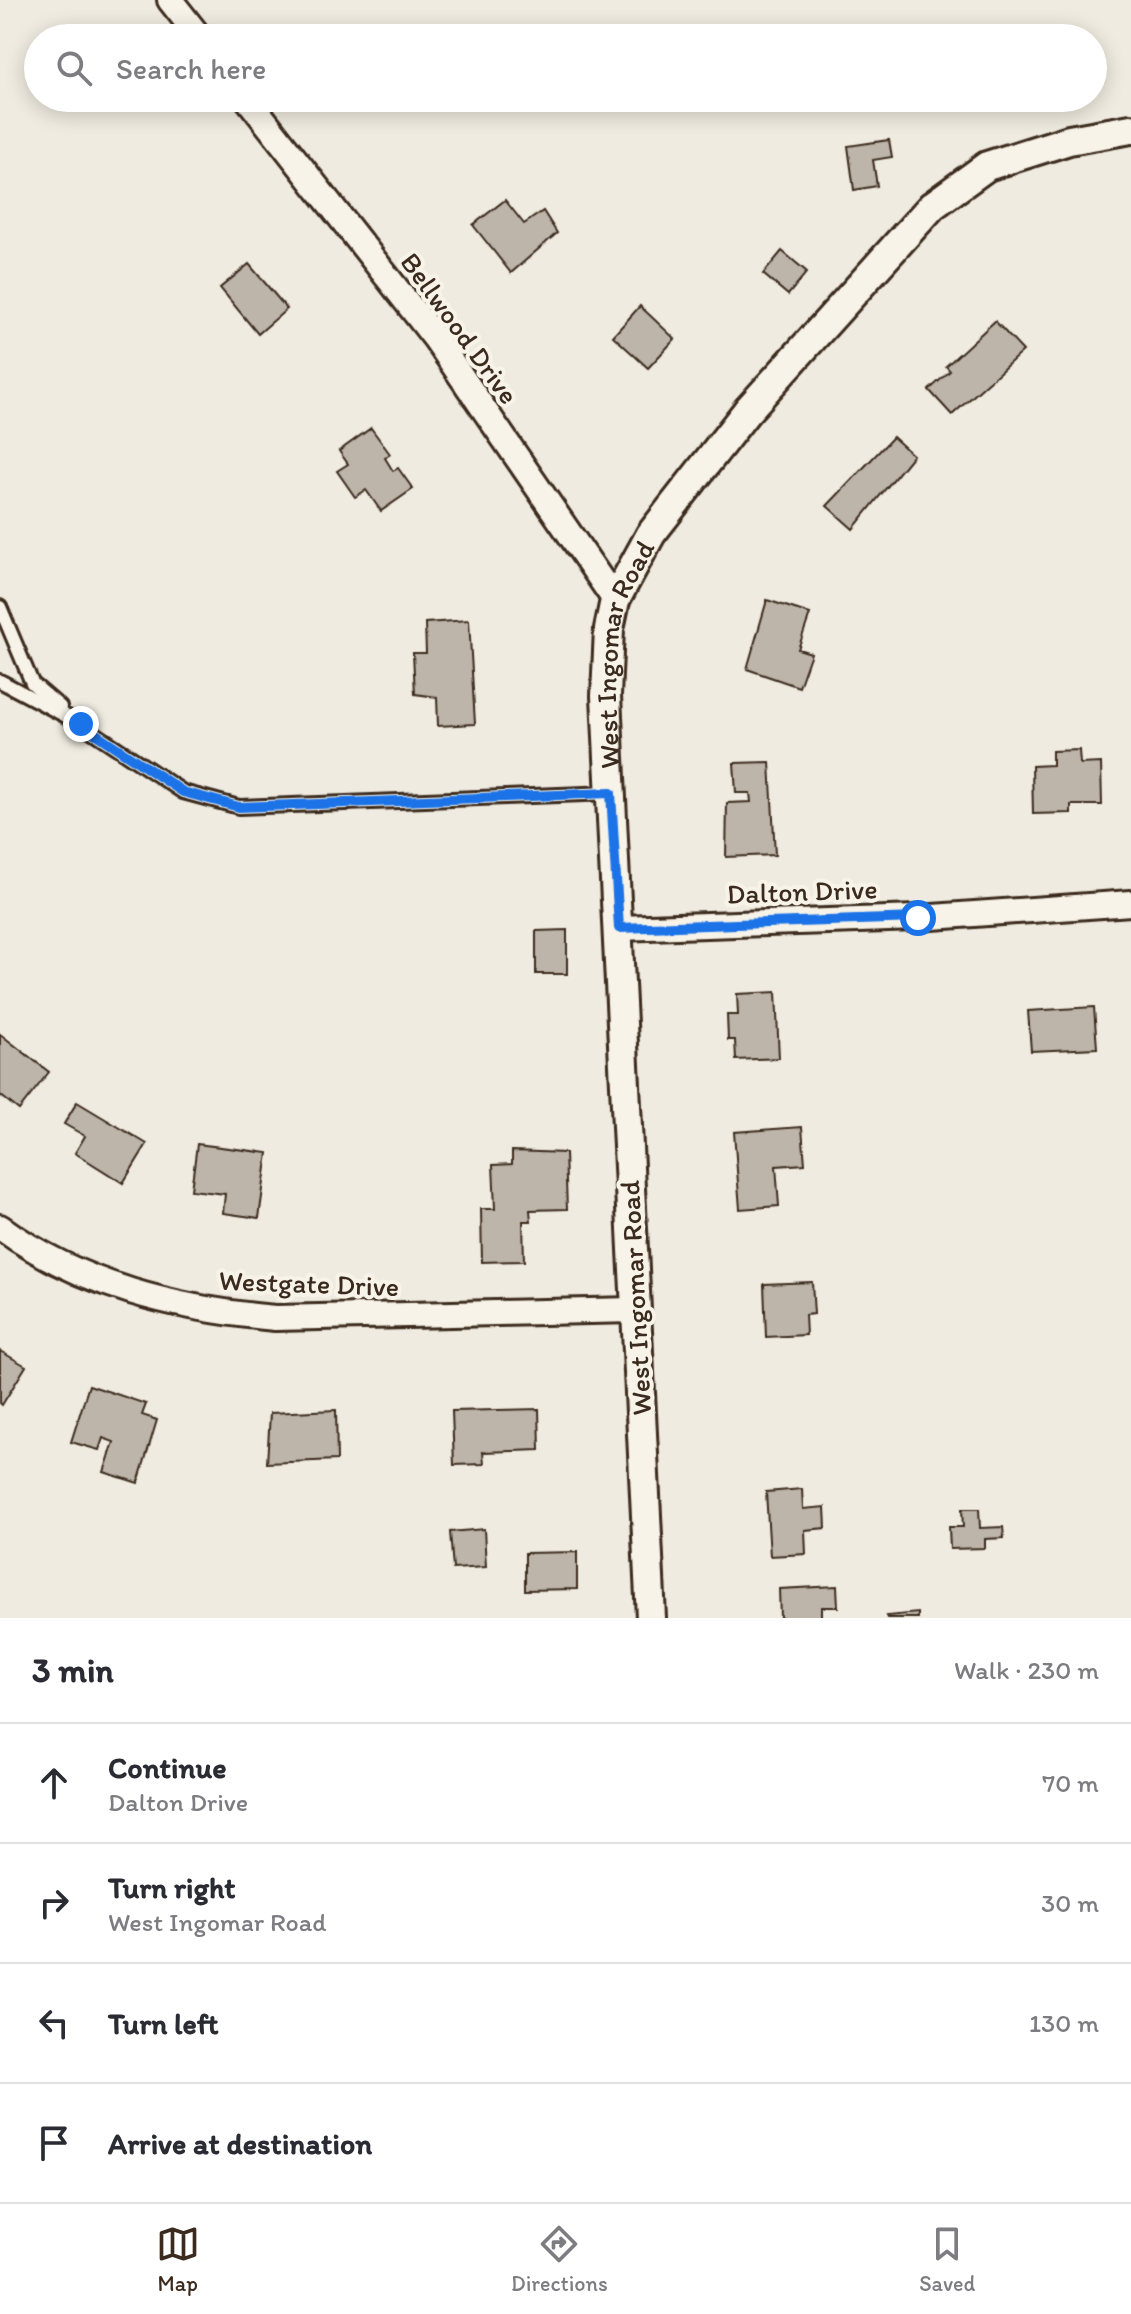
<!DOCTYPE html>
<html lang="en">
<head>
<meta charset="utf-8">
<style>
  body { margin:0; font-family:Itim,sans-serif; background:#f2f2f3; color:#2b2b33 }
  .stop { position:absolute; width:24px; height:24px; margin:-18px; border:6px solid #1a73e8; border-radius:50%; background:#fff }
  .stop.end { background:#1a73e8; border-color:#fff; box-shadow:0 2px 8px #0008 }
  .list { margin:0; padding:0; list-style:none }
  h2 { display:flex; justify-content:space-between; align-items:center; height:104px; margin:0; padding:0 32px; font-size:34px }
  h2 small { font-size:26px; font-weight:400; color:#7c7c81 }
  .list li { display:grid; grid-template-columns:52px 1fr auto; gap:24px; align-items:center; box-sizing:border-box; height:120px; padding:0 32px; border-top:2px solid #e1e1e2 }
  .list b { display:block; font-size:30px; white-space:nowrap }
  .list p { margin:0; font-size:26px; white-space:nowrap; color:#7c7c81 }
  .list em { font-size:26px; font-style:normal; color:#7c7c81 }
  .icon { flex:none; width:44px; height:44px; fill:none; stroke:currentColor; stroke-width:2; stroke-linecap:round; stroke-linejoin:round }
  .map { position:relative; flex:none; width:1131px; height:1618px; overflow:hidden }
  .search { position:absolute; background:#fff; box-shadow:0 4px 20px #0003; left:24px; right:24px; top:24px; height:88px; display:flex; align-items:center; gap:20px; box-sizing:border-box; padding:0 28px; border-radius:44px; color:#7c7c81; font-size:30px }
  .sheet { height:584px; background:#fff }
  nav { display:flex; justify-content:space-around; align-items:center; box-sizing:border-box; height:112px; border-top:2px solid #e1e1e2; background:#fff; font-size:22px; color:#7c7c81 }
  nav a { display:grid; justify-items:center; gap:4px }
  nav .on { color:#3b2a1e }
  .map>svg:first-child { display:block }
</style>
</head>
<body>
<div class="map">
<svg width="1131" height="1618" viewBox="0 0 1131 1618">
  <rect width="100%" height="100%" fill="#efebe0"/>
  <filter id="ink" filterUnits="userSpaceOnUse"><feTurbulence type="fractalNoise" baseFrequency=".0125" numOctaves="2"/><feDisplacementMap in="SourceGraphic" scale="16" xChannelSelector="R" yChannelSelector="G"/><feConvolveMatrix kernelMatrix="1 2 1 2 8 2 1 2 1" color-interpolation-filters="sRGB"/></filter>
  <g filter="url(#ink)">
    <g fill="#bdb5aa" stroke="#3b2a1e" stroke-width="2">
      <path d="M889 140 892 157 873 160 877 186 854 190 848 146Z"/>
      <path d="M505 200 524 224 543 211 557 233 511 273 473 225Z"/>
      <path d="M782 251 807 272 788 295 763 274Z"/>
      <path d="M249 264 287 309 258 334 220 288Z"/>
      <path d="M640 306 675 339 648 368 613 336Z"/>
      <path d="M995 321 1023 351 952 415 929 390 950 371 946 366Z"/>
      <path d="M371 428 390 454 385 458 393 471 398 468 413 489 381 511 366 490 355 497 337 471 348 464 339 451Z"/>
      <path d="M893 437 913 455 853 529 827 506Z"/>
      <path d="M767 600 810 614 798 649 811 653 799 687 747 669Z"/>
      <path d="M469 620 475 724 438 726 437 697 415 694 413 653H426L425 623Z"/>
      <path d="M1079 750 1080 764 1101 763 1102 805H1071V813L1033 814 1032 766 1052 765V751Z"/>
      <path d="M770 762 775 855 726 857 727 803 751 802 750 793H736L734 763Z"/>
      <path d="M567 930V974H536V931Z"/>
      <path d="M776 992 779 1058 736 1060 735 1040H728L727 1015H738L737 994Z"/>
      <path d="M1094 1007 1097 1048 1031 1051 1028 1011Z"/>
      <path d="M0 1034 49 1072 19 1110 0 1095Z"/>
      <path d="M77 1102 147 1144 123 1183 75 1153 85 1136 64 1124Z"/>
      <path d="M802 1127 805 1164 776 1166 779 1206 740 1209 734 1132Z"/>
      <path d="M197 1144 268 1153 259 1218 223 1213 225 1194 191 1190Z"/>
      <path d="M512 1151 565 1153 567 1209 530 1210 531 1221H523L524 1261 482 1262 481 1209H495L493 1165 512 1164Z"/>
      <path d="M812 1282 814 1314 805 1315 806 1335 766 1337 764 1284Z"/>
      <path d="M0 1351 26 1366 2 1405 0 1403Z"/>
      <path d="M89 1385 146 1404 142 1415 157 1420 138 1483 104 1472 114 1442 103 1438 99 1450 71 1442Z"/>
      <path d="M539 1409 540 1450 483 1452 484 1464 454 1465 452 1411Z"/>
      <path d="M336 1410 337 1460 267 1463 270 1413Z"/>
      <path d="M802 1489 803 1509 825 1507 826 1528 805 1530 806 1554 770 1556 766 1492Z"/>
      <path d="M962 1509H979L980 1528 1003 1527 1004 1538 985 1539V1548L950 1549 949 1527H963Z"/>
      <path d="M484 1529 486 1567 453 1569 450 1532Z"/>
      <path d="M577 1552V1589L525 1590V1553Z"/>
      <path d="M837 1586 838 1607H821V1618H780L779 1589Z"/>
      <path d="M918 1613V1618H887L886 1616Z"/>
    </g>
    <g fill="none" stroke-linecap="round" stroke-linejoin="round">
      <g stroke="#3b2a1e" stroke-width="18">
        <g id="service">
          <path d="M0 607 32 683 60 707"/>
          <path d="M0 681 81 724 183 792 239 807 611 793"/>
        </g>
      </g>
      <g stroke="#3b2a1e" stroke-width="30">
        <g id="minor">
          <path d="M170 0 200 38"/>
          <path d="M247 98 435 338 615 600"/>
          <path d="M619 928 918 918 1131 903"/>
          <path d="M0 1227C81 1286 177 1309 275 1318L635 1310"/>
        </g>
      </g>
      <g stroke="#3b2a1e" stroke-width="34">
        <g id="tertiary">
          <path id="s1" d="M651 1618 606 696 609 629 615 600 651 534 747 411 903 238 932 206 987 166 1069 140 1131 129"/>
        </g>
      </g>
      <use href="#service" stroke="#f7f3e8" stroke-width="12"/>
      <use href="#minor" stroke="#f7f3e8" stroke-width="24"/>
      <use href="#tertiary" stroke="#f7f3e8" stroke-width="28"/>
    </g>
  </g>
  <g fill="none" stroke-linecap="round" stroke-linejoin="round" filter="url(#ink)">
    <path stroke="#1a73e8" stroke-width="10" d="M81 724 183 792 239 807 611 793 619 928 918 918"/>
  </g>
  <g text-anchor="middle" stroke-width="8" stroke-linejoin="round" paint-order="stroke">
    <g font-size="28" fill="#3b2a1e" stroke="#f7f3e8">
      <text transform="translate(460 328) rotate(54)" y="10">Bellwood Drive</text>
      <text dy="10" stroke="none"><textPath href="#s1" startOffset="968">West Ingomar Road</textPath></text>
      <text transform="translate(802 891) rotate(-2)" y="10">Dalton Drive</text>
      <text transform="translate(309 1283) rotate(2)" y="10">Westgate Drive</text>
      <text transform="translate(635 1298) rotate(-93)" y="10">West Ingomar Road</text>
    </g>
  </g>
</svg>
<div class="stop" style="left:918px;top:918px"></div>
<div class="stop end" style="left:81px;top:724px"></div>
<div class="search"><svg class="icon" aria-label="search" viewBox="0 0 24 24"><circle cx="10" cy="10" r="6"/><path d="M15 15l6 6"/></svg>Search here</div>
</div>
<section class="sheet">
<h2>3 min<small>Walk · 230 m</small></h2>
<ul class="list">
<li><svg class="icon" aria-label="ahead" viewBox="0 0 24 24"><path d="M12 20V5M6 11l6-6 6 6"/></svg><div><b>Continue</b><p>Dalton Drive</p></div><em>70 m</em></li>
<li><svg class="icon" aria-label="right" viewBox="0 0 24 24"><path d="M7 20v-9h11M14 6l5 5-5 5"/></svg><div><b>Turn right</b><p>West Ingomar Road</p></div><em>30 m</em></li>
<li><svg class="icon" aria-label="left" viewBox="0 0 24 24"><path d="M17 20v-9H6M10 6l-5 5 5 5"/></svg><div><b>Turn left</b></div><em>130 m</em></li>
<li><svg class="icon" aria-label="arrive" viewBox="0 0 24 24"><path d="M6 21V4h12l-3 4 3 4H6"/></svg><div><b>Arrive at destination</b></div></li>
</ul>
</section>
<nav>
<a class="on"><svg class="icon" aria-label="map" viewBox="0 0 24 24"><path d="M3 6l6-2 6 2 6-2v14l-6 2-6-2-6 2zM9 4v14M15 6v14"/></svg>Map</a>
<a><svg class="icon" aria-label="directions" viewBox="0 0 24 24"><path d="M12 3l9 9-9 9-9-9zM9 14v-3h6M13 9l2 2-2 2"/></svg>Directions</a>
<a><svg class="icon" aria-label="saved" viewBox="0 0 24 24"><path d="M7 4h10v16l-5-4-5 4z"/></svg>Saved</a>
</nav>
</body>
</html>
